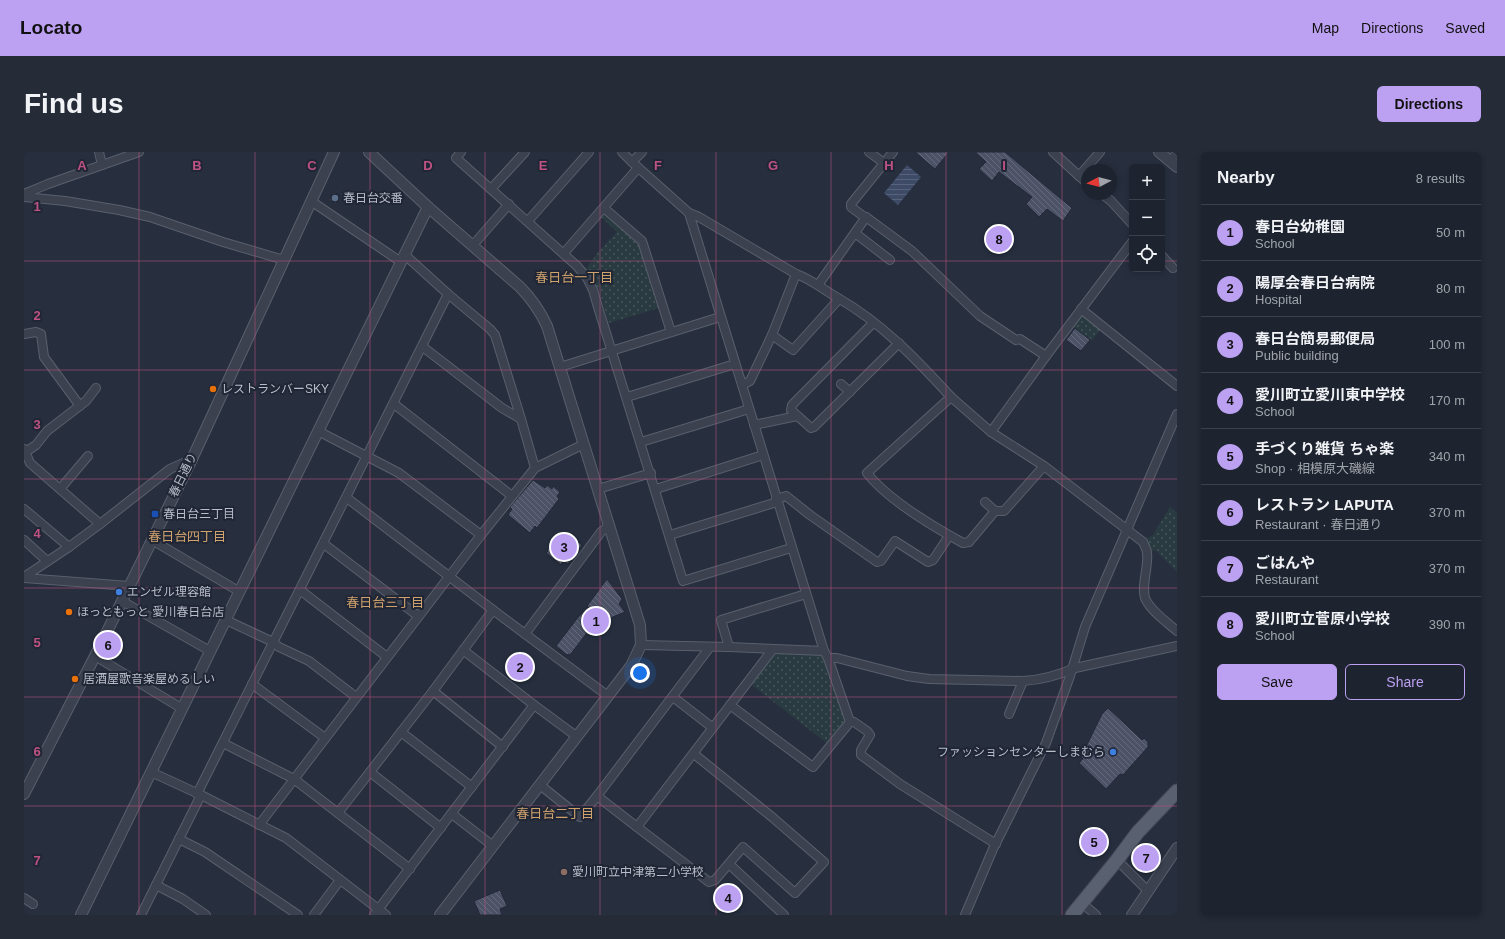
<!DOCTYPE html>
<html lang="en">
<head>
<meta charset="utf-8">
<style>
  body { margin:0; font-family:Helvetica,"Noto Sans JP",sans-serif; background:#252b37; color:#f1f3f6 }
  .controls { position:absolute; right:12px; top:12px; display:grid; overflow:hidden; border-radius:6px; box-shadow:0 2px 6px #0003 }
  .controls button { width:36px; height:36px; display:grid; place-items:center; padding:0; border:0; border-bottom:1px solid #3b404b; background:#1d232f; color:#f1f3f6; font:20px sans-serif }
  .compass { position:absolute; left:1057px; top:12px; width:36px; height:36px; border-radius:50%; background:#1d232f; box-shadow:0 2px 6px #0003; rotate:263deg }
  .you { position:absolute; left:616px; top:521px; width:14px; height:14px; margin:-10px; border:3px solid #fff; border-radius:50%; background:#1a73e8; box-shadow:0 0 0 6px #1a73e833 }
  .badge { display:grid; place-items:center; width:26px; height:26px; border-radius:50%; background:#bca0f2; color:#111; font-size:13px; font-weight:700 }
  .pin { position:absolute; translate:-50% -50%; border:2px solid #fff; box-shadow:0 1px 4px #0006 }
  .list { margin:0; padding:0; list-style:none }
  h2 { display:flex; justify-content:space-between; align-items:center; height:52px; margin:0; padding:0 16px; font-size:17px }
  h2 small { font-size:13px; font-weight:400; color:#a0a4aa }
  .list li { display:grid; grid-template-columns:26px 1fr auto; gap:12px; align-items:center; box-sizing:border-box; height:56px; padding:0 16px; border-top:1px solid #3b404b }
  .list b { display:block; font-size:15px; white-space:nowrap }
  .list p { margin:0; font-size:13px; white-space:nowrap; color:#a0a4aa }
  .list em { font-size:13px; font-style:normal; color:#a0a4aa }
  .actions { display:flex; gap:8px; padding:12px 16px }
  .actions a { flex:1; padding:9px 0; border:1px solid #bca0f2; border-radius:6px; text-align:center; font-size:14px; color:#bca0f2 }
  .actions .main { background:#bca0f2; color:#111 }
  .icon { flex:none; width:22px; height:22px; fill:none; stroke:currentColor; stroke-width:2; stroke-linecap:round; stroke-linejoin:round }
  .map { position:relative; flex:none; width:1153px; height:763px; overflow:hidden; border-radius:6px }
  header { display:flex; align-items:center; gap:24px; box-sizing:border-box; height:56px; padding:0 20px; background:#bca0f2; color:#111 }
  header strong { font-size:19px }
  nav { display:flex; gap:22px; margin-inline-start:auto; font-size:14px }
  .intro { display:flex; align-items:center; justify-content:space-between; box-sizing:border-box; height:96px; padding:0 24px }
  h1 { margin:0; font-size:28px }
  .button { padding:10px 18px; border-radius:6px; background:#bca0f2; color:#111; font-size:14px; font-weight:700 }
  main { display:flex; gap:24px; padding:0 24px }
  aside { flex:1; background:#1d232f; border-radius:6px; box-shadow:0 2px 6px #0003 }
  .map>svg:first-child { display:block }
</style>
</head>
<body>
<header>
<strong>Locato</strong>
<nav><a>Map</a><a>Directions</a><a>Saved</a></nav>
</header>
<div class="intro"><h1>Find us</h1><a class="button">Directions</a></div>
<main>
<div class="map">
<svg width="1153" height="763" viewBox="0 0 1153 763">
  <defs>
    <pattern id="park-dots" width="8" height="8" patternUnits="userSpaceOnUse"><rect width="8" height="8" fill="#293b40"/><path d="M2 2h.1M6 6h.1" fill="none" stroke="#46555a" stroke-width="1.8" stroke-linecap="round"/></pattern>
    <pattern id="water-rules" width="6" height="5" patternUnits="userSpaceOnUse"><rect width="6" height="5" fill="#3e4b67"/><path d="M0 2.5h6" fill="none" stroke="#58637b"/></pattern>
    <pattern id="building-back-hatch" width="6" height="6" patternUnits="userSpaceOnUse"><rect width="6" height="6" fill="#4c5366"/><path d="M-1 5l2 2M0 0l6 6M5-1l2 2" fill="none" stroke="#646a7b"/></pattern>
  </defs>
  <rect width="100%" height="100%" fill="#272f3f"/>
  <g fill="url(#park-dots)">
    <path d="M581 61 616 92 635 156 585 171 575 138 562 117 575 99 593 80 577 65Z"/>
    <path d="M1060 163 1077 177 1068 188 1048 174 1055 164Z"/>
    <path d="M1146 355 1153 361V420L1131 398 1127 400 1120 388 1129 383Z"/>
    <path d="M750 502 800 503 821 569 804 592 728 533Z"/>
  </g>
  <path fill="url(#water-rules)" d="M883 13 897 25 874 53 860 41Z"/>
  <g fill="url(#building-back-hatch)" stroke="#222837">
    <path d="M891 0H925L911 17Z"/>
    <path d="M951 0H981L1048 56 1039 69 1023 57 1015 65 1002 52 1008 45 975 20 968 29 955 17 962 10Z"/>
    <path d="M309 40 316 44 312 52 305 48Z"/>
    <path d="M1051 176 1066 188 1057 199 1042 188Z"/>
    <path d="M509 328 521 336 523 333 528 337 529 334 536 340 533 344 535 347 513 376 511 374 506 381 484 363 488 357 486 355Z"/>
    <path d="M540 380 545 383 550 382 549 386 558 393 544 412 539 409 537 413 522 401 524 399 523 398 534 384 536 386Z"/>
    <path d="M583 427 598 447 595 452 601 460 584 467 567 481 565 478 546 503 544 502 543 503 532 494 555 464 565 456 563 454Z"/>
    <path d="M1084 556 1118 588 1120 586 1124 590V595L1099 623 1096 622 1082 637 1055 611 1059 607 1057 605 1078 562Z"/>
    <path d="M476 738 483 754 476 757 478 763H456L450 749Z"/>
  </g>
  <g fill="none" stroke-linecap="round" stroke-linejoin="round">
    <g stroke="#595f6d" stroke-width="10">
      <g id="minor">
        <path d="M75 0 78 13"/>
        <path d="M437 0 432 6 553 114 563 126 569 138 574 155 659 429 767 396"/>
        <path d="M598 0 608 10"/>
        <path d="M618 0 608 10 665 61 800 499"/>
        <path d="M845 0 860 11"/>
        <path d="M1029 0 1055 24"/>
        <path d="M1146 9 1153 1"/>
        <path d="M1063 31 1055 24 1076 0"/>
        <path d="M467 37 501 0"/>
        <path d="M0 42 24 32 115 0"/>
        <path d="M1078 42 1087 49 1108 72"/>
        <path d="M0 45 41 49 95 58 126 65 199 90 260 108"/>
        <path d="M287 49 377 110"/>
        <path d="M580 56 618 89 647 180"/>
        <path d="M665 61 675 65 772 122"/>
        <path d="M842 65 888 99 956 164 992 188 996 187 1022 204"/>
        <path d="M504 69 565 0"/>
        <path d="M831 81 866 108"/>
        <path d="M449 93 485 52"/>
        <path d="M540 101 614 16"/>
        <path d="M1138 104 1149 116"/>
        <path d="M794 133 842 65 839 64 827 55V52L869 0"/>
        <path d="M424 142 466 177 471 183 497 267 511 316"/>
        <path d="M1057 157 1153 234"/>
        <path d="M849 171 768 253 767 258 787 276 790 275 875 191"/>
        <path d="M0 182 12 180 17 182 20 205 56 254"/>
        <path d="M748 183 769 198 815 147"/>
        <path d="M399 195 478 256 497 267"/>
        <path d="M536 215 696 165"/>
        <path d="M817 232 826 240"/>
        <path d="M718 233 726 229 748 183 772 122C787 127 800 138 814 146 858 171 893 208 927 245"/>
        <path d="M603 245 711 212"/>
        <path d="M370 252 488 344"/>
        <path d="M730 273 773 264"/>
        <path d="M294 279 375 321 457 383"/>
        <path d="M967 280 1022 204 1108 90"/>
        <path d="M617 290 725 257"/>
        <path d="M0 297 6 311 76 372"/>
        <path d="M0 301 12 293 23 279 62 249 72 236"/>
        <path d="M1020 314 980 359H971L945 390 939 391C908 374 864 348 843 321L927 245 967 280 1020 314 1119 390C1120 393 1123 397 1123 401 1125 415 1116 436 1122 448 1127 459 1144 471 1153 479"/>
        <path d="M36 337 64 304"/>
        <path d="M574 337 627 321"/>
        <path d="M632 337 739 303"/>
        <path d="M752 347 762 344 786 363 853 410 857 409 871 389 904 410 909 408 925 384"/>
        <path d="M961 350 971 359"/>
        <path d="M0 357 45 395"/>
        <path d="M646 383 753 350"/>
        <path d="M0 388 23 409"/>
        <path d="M128 388 216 440"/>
        <path d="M300 392 394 464"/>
        <path d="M0 425 45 395 76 372 146 317 168 307"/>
        <path d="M0 426 105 434"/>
        <path d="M276 438 363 505"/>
        <path d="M98 449 186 499"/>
        <path d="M469 458 584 544"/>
        <path d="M202 468 249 490 255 495 285 509 332 545"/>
        <path d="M501 482 577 380 585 374"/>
        <path d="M617 493 705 495 800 499 804 506H813L883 524 905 527 999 529C1016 528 1035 523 1051 516L1153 494"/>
        <path d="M705 495 697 468 782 442"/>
        <path d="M439 498 510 553"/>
        <path d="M71 504 157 556"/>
        <path d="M228 532 301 586"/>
        <path d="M409 539 479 595"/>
        <path d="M649 545 689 576"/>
        <path d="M706 553 789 615 826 570 804 506"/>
        <path d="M985 562 999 529"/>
        <path d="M826 570H830L843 579 846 583 837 598V603L876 632 972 692"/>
        <path d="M377 580 448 635"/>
        <path d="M199 591 270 627 386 717"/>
        <path d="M670 602 748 665 800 710 771 741 719 695 691 728 685 730 613 675 749 497"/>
        <path d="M127 620 177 643 262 686 362 763"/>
        <path d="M346 620 417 676"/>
        <path d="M516 633 556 665 573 644 686 495"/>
        <path d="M173 642 424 142 380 102"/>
        <path d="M573 644 613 675"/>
        <path d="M314 661 409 539 469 458 323 346"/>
        <path d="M428 662 469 694"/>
        <path d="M235 673 457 383 511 316 560 292"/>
        <path d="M155 687 181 700 274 763"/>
        <path d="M1093 708 1124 739"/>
        <path d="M705 712 760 763"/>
        <path d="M132 733 159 747 182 763"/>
        <path d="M0 746 9 752"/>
        <path d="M1058 751 1072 763"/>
        <path d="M117 763 177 643"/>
        <path d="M290 763 316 728"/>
        <path d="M350 763 510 553 552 584"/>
        <path d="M941 763 969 697 1022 591 1046 524 1061 475 1153 262"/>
      </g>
    </g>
    <g stroke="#595f6d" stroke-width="12">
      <g id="tertiary">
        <path d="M345 0 404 55 496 135C508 147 516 159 523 174L616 473 617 493 607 514 416 763"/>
        <path d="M1135 0 1153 15"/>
        <path d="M0 642 71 504 168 307 310 0"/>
        <path d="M57 763 404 55"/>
        <path d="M1108 763 1153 696"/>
      </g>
    </g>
    <g stroke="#454a59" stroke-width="15">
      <path id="primary" d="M1048 763 1093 708 1114 680 1153 639"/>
    </g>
    <use href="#minor" stroke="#3b414f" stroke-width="8"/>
    <use href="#tertiary" stroke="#3b414f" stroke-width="10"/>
    <use href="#primary" stroke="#59606f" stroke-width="13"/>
  </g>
  <path fill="none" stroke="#be5282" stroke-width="1" stroke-opacity="0.55" d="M115 0V763M231 0V763M346 0V763M461 0V763M576 0V763M692 0V763M807 0V763M922 0V763M1038 0V763M0 109H1108M1138 109H1153M0 218H1153M0 327H1153M0 436H1153M0 545H1153M0 654H1153"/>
  <circle fill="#5c6f8a" stroke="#202635" stroke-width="1.5" cx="311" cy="46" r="4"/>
  <g fill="#e8710a" stroke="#202635" stroke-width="1.5">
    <circle cx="189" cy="237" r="4"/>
    <circle cx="45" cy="460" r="4"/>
    <circle cx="51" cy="527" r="4"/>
  </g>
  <rect fill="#1a4fb4" stroke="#202635" stroke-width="1.5" x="127" y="358" width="8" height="8" rx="2"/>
  <g fill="#3f7fe0" stroke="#202635" stroke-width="1.5">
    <circle cx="95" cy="440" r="4"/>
    <circle cx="1089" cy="600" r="4"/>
  </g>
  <circle fill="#8d6e63" stroke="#202635" stroke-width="1.5" cx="540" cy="720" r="4"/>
  <g text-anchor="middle" stroke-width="4" stroke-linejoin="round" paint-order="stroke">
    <g font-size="12" fill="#b8bdca" stroke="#202635" text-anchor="start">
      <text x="319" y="50">春日台交番</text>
      <text x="197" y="241">レストランバーSKY</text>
      <text x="139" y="366">春日台三丁目</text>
      <text x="103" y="444">エンゼル理容館</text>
      <text x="53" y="464">ほっともっと 愛川春日台店</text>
      <text x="59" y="531">居酒屋歌音楽屋めるしい</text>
      <text x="1081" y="604" text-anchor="end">ファッションセンターしまむら</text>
      <text x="548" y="724">愛川町立中津第二小学校</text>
    </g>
    <g font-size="12" fill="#b8bdca" stroke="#202635">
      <text transform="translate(159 323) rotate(-64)" y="4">春日通り</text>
    </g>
    <g font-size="13" fill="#d0a36d" stroke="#202635">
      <text x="550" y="130">春日台一丁目</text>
      <text x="163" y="389">春日台四丁目</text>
      <text x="361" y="455">春日台三丁目</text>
      <text x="531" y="666">春日台二丁目</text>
    </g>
  </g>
  <g font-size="13" text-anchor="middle" font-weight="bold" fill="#be5282" stroke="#202635" stroke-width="4" stroke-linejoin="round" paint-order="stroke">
    <text x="58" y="18">A</text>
    <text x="173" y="18">B</text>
    <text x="288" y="18">C</text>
    <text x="404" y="18">D</text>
    <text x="519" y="18">E</text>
    <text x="634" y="18">F</text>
    <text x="749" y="18">G</text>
    <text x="865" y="18">H</text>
    <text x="980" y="18">I</text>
    <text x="13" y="59">1</text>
    <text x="13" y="168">2</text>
    <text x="13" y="277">3</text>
    <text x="13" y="386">4</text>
    <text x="13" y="495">5</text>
    <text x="13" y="604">6</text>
    <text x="13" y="713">7</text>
  </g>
</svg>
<div class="controls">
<button>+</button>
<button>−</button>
<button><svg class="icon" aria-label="locate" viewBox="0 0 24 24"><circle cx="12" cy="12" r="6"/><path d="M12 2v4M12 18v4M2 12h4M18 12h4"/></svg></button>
</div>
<svg class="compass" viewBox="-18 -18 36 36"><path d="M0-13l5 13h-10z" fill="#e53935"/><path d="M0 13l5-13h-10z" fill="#a0a4aa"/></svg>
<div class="you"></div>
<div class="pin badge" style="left:572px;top:469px">1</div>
<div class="pin badge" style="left:496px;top:515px">2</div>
<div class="pin badge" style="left:540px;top:395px">3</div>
<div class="pin badge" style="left:704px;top:746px">4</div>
<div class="pin badge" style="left:1070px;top:690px">5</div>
<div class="pin badge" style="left:84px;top:493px">6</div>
<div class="pin badge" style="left:1122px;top:706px">7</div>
<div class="pin badge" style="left:975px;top:87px">8</div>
</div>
<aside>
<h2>Nearby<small>8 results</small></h2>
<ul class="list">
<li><span class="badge">1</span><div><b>春日台幼稚園</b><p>School</p></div><em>50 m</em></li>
<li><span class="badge">2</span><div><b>陽厚会春日台病院</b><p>Hospital</p></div><em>80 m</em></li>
<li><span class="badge">3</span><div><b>春日台簡易郵便局</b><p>Public building</p></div><em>100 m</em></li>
<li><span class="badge">4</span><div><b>愛川町立愛川東中学校</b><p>School</p></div><em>170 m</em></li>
<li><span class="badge">5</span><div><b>手づくり雑貨 ちゃ楽</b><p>Shop · 相模原大磯線</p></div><em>340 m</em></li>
<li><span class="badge">6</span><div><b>レストラン LAPUTA</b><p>Restaurant · 春日通り</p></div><em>370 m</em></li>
<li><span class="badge">7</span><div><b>ごはんや</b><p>Restaurant</p></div><em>370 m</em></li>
<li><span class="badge">8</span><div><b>愛川町立菅原小学校</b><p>School</p></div><em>390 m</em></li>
</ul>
<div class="actions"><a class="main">Save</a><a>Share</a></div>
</aside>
</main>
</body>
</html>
